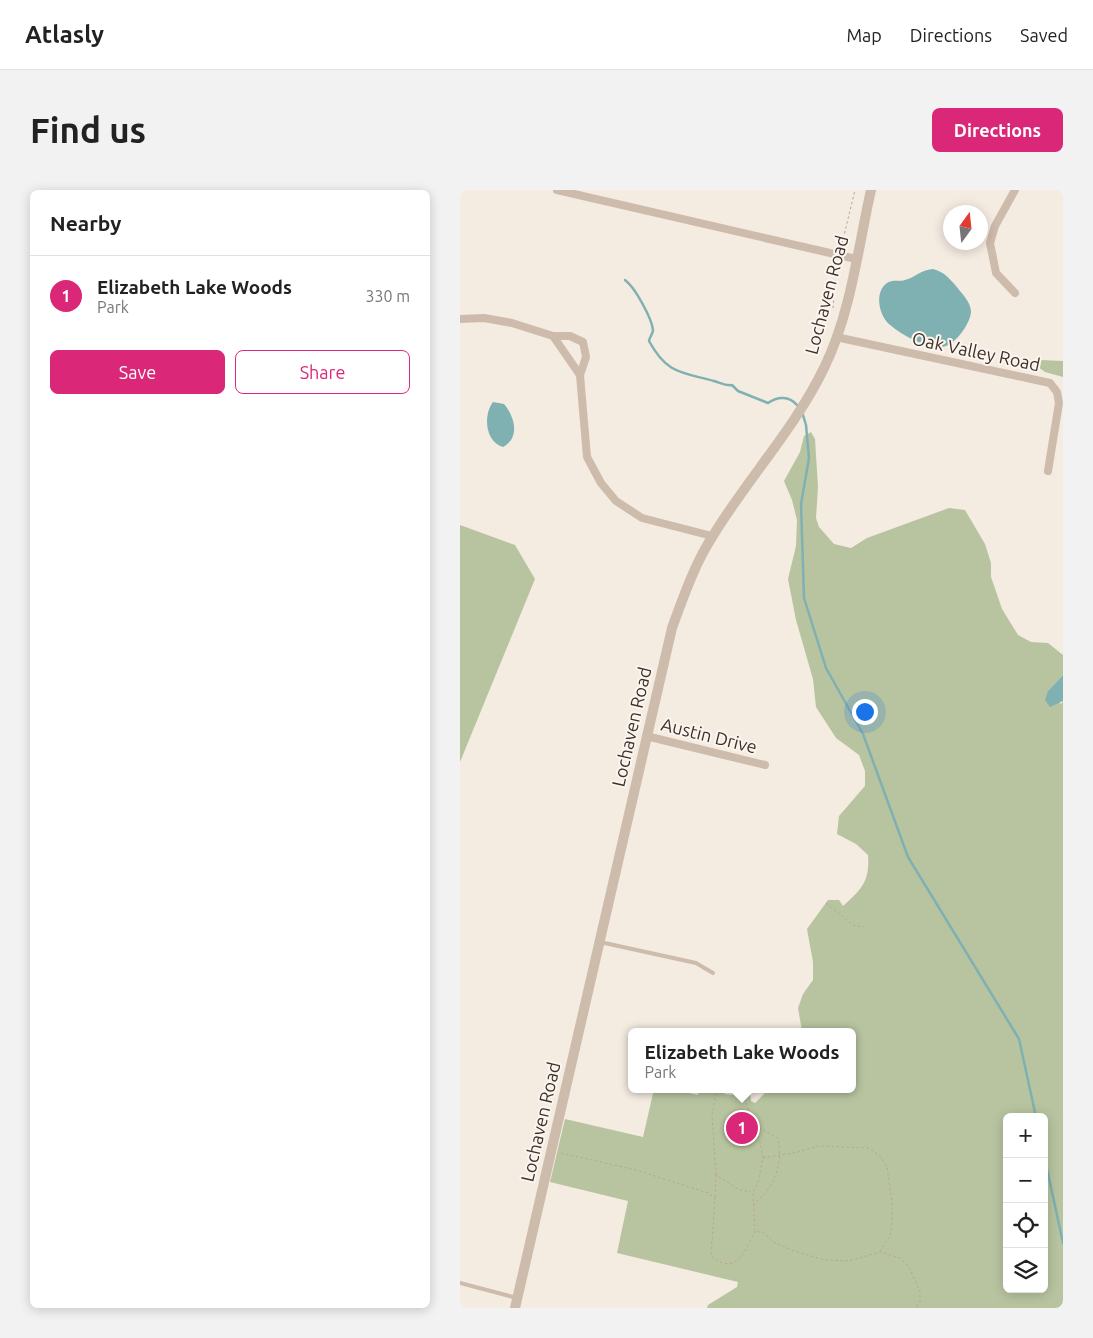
<!DOCTYPE html>
<html lang="en">
<head>
<meta charset="utf-8">
<style>
  body { margin:0; font-family:Ubuntu,sans-serif; background:#f2f2f2; color:#222 }
  .controls { position:absolute; right:15px; bottom:15px; display:grid; overflow:hidden; border-radius:8px; box-shadow:0 2px 12px #0003 }
  .controls button { width:45px; height:45px; display:grid; place-items:center; padding:0; border:0; border-bottom:1px solid #e0e0e0; background:#fff; color:#222; font:25px sans-serif }
  .compass { position:absolute; left:483px; top:15px; width:45px; height:45px; border-radius:50%; background:#fff; box-shadow:0 2px 12px #0003; rotate:15deg }
  .you { position:absolute; left:404px; top:521px; width:18px; height:18px; margin:-12px; border:4px solid #fff; border-radius:50%; background:#1a73e8; box-shadow:0 0 0 8px #1a73e833 }
  .badge { display:grid; place-items:center; width:32px; height:32px; border-radius:50%; background:#db2777; color:#fff; font-size:16px; font-weight:700 }
  .pin { position:absolute; translate:-50% -50%; border:2px solid #fff; box-shadow:0 1px 5px #0006 }
  .popup { position:absolute; left:168px; top:838px; width:228px; height:65px; box-sizing:border-box; display:grid; place-content:center; border-radius:8px; background:#fff; filter:drop-shadow(0 1px 4px #0005); font-size:16px; white-space:nowrap; color:#767676 }
  .popup b { font-size:19px; color:#222 }
  .popup::after { content:''; position:absolute; left:50%; top:100%; margin-left:-10px; border:10px solid transparent; border-top-color:#fff }
  .list { margin:0; padding:0; list-style:none }
  h2 { display:flex; justify-content:space-between; align-items:center; height:65px; margin:0; padding:0 20px; font-size:21px }
  h2 small { font-size:16px; font-weight:400; color:#767676 }
  .list li { display:grid; grid-template-columns:32px 1fr auto; gap:15px; align-items:center; box-sizing:border-box; height:80px; padding:0 20px; border-top:1px solid #e0e0e0 }
  .list b { display:block; font-size:19px; white-space:nowrap }
  .list p { margin:0; font-size:16px; white-space:nowrap; color:#767676 }
  .list em { font-size:16px; font-style:normal; color:#767676 }
  .actions { display:flex; gap:10px; padding:15px 20px }
  .actions a { flex:1; padding:11px 0; border:1px solid #db2777; border-radius:8px; text-align:center; font-size:18px; color:#db2777 }
  .actions .main { background:#db2777; color:#fff }
  .icon { flex:none; width:28px; height:28px; fill:none; stroke:currentColor; stroke-width:2; stroke-linecap:round; stroke-linejoin:round }
  .map { position:relative; flex:none; width:603px; height:1118px; overflow:hidden; border-radius:8px }
  header { display:flex; align-items:center; gap:30px; box-sizing:border-box; height:70px; padding:0 25px; background:#fff; border-bottom:1px solid #e0e0e0 }
  header strong { font-size:24px }
  nav { display:flex; gap:28px; margin-inline-start:auto; font-size:18px }
  .intro { display:flex; align-items:center; justify-content:space-between; box-sizing:border-box; height:120px; padding:0 30px }
  h1 { margin:0; font-size:35px }
  .button { padding:12px 22px; border-radius:8px; background:#db2777; color:#fff; font-size:18px; font-weight:700 }
  main { display:flex; gap:30px; padding:0 30px }
  aside { flex:1; background:#fff; border-radius:8px; box-shadow:0 2px 12px #0003 }
  .map>svg:first-child { display:block }
</style>
</head>
<body>
<header>
<strong>Atlasly</strong>
<nav><a>Map</a><a>Directions</a><a>Saved</a></nav>
</header>
<div class="intro"><h1>Find us</h1><a class="button">Directions</a></div>
<main>
<aside>
<h2>Nearby<small></small></h2>
<ul class="list">
<li><span class="badge">1</span><div><b>Elizabeth Lake Woods</b><p>Park</p></div><em>330 m</em></li>
</ul>
<div class="actions"><a class="main">Save</a><a>Share</a></div>
</aside>
<div class="map">
<svg width="603" height="1118" viewBox="0 0 603 1118">
  <rect width="100%" height="100%" fill="#f4ebe1"/>
  <g fill="#b8c4a0" fill-rule="evenodd">
    <path d="M581 170 603 171V187L585 182 578 177Z"/>
    <path d="M351 242 355 249 358 297 356 328 359 337 374 354 391 358 407 348 489 318 505 320 525 354 531 373V387L542 419 558 445 571 452 588 453 603 465V485L588 501 601 514 603 511V1118H247L248 1115 277 1097 278 1092 157 1063 168 1011 90 992 105 929 183 947 194 899H214L237 905 244 899H262L265 904 272 905 274 899H290L291 911 295 913 305 903 310 901 392 899V842H337L342 841 338 818 343 804 353 790V772L347 739 368 710H379L383 716C402 699 410 691 408 665L396 654 377 644 379 626 405 596V581L399 565 376 548 356 517 353 489 336 430 328 389 336 356 337 330 332 310 324 291 340 262 344 246ZM547 927H584V1099H547Z"/>
    <path d="M0 335 55 355 75 389 0 572Z"/>
  </g>
  <g fill="#7fb0b2">
    <path d="M473 79C484 82 488 87 496 96 502 104 511 112 511 122 510 135 493 158 480 157 462 156 443 146 429 134 419 125 414 102 427 93 433 89 438 92 445 90 456 87 460 80 473 79Z"/>
    <path d="M33 212 44 214C54 226 61 247 43 257 25 252 23 225 33 212Z"/>
    <path d="M603 485V511L590 517 585 510 588 501Z"/>
  </g>
  <g fill="none" stroke-linecap="round" stroke-linejoin="round">
    <g stroke="#7fb0b2" stroke-width="2.5">
      <path d="M165 90C175 97 192 129 193 140 193 144 189 148 189 151 207 184 221 182 254 191 261 193 265 196 272 195L278 201 308 213C318 206 329 206 337 215"/>
      <path d="M343 225 346 235 349 268 341 314 344 408 366 478 403 544 448 667 559 849 576 927"/>
      <path d="M584 965 603 1053"/>
    </g>
    <g stroke="#b9a596" stroke-width="1" stroke-dasharray="2.5 2.5" stroke-linecap="butt">
      <path d="M381 58 395 0"/>
      <path d="M373 118 377 74"/>
      <path d="M366 713 393 735 404 737"/>
      <path d="M281 899 300 952 303 968 298 992 293 1002 295 1040"/>
      <path d="M101 963 176 980 248 1003 255 1008 251 1066C276 1087 286 1060 295 1041L304 1043 313 1052 334 1061 365 1070 389 1071 420 1062 440 1068 449 1077 460 1102V1112L455 1118"/>
      <path d="M303 968 338 962 357 956 409 958 420 966 427 977 432 1011V1034L430 1046 420 1061"/>
      <path d="M256 985 252 925 257 899"/>
      <path d="M255 1007 256 985 280 1000 291 1002"/>
      <path d="M293 1015C315 997 323 975 318 948L294 935"/>
    </g>
    <g stroke="#cdbbac" stroke-width="4">
      <path d="M140 752 236 773 253 783"/>
      <path d="M0 1093 57 1108"/>
    </g>
    <g stroke="#cdbbac" stroke-width="8">
      <path d="M97 0 396 69"/>
      <path d="M555 0 535 36 530 53 536 83 555 103"/>
      <path d="M0 129 24 128 52 133 93 146 120 185 127 267 141 293 156 311 182 328 252 346"/>
      <path d="M93 146H110L123 152 126 167 120 185"/>
      <path d="M376 147 590 193 597 202 599 213 588 281"/>
      <path d="M186 546 305 575"/>
    </g>
    <path stroke="#cdbbac" stroke-width="10" d="M55 1118 212 438C224 405 235 373 254 344 289 287 336 237 365 176 391 122 398 58 411 0"/>
  </g>
  <g text-anchor="middle" stroke-width="4" stroke-linejoin="round" paint-order="stroke">
    <g font-size="18" fill="#3b302b" stroke="#fbf5ee">
      <text transform="translate(367 105) rotate(-75)" y="6">Lochaven Road</text>
      <text transform="translate(516 162) rotate(12)" y="6">Oak Valley Road</text>
      <text transform="translate(172 537) rotate(-77)" y="6">Lochaven Road</text>
      <text transform="translate(249 546) rotate(14)" y="6">Austin Drive</text>
      <text transform="translate(81 932) rotate(-77)" y="6">Lochaven Road</text>
    </g>
  </g>
</svg>
<div class="controls">
<button>+</button>
<button>−</button>
<button><svg class="icon" aria-label="locate" viewBox="0 0 24 24"><circle cx="12" cy="12" r="6"/><path d="M12 2v4M12 18v4M2 12h4M18 12h4"/></svg></button>
<button><svg class="icon" aria-label="layers" viewBox="0 0 24 24"><path d="M12 4l9 5-9 5-9-5zM3 14l9 5 9-5"/></svg></button>
</div>
<svg class="compass" viewBox="-18 -18 36 36"><path d="M0-13l5 13h-10z" fill="#e53935"/><path d="M0 13l5-13h-10z" fill="#767676"/></svg>
<div class="you"></div>
<div class="pin badge" style="left:282px;top:938px">1</div>
<div class="popup"><b>Elizabeth Lake Woods</b>Park</div>
</div>
</main>
</body>
</html>
